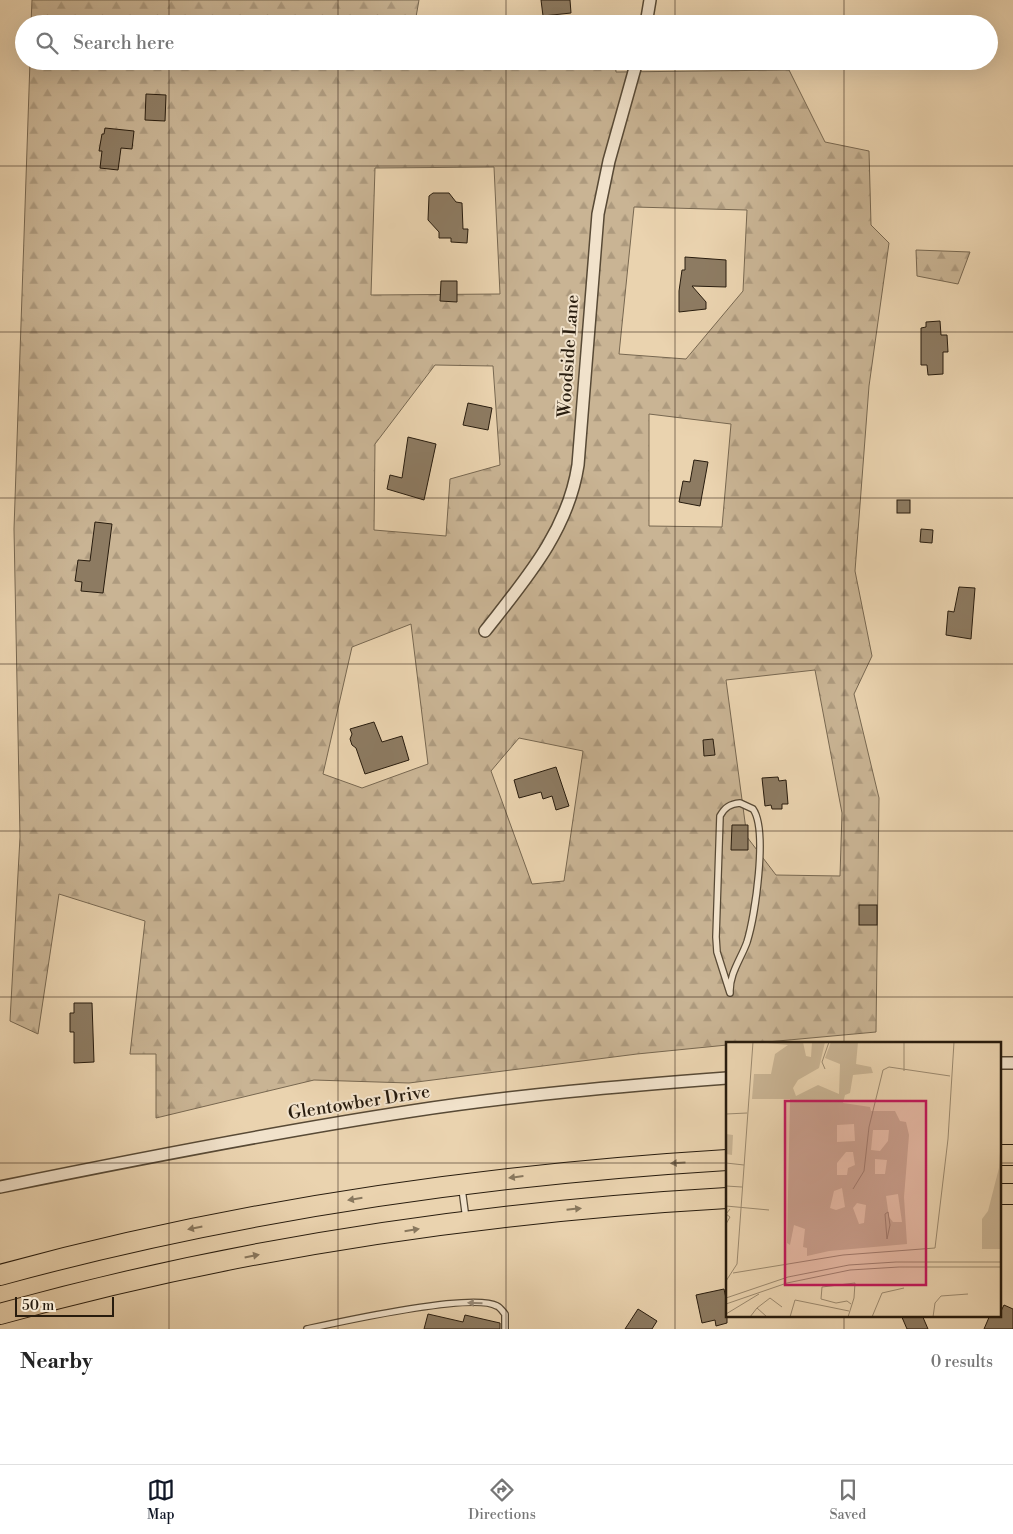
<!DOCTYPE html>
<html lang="en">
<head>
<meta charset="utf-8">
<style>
  body { margin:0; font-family:"Libre Bodoni",serif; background:#f6f6f6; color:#222 }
  .scale { position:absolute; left:15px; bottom:12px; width:99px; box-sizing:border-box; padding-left:5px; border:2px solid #281c0e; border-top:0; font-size:14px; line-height:18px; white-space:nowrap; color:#281c0e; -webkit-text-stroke:4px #f1e2cb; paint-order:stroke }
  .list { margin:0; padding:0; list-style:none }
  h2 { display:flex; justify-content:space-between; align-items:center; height:65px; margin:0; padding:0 20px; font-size:21px }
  h2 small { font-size:16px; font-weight:400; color:#767676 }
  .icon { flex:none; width:28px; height:28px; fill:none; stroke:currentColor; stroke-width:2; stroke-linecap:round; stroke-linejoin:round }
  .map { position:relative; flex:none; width:1013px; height:1329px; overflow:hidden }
  .search { position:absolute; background:#fff; box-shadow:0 5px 20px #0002; left:15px; right:15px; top:15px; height:55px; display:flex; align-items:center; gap:12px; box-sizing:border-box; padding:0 18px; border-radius:28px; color:#767676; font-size:19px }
  .sheet { height:135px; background:#fff }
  nav { display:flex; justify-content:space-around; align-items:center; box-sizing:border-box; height:70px; border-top:1px solid #e0e0e0; background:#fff; font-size:14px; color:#767676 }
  nav a { display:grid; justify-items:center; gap:2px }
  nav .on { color:#111827 }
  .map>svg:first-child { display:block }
</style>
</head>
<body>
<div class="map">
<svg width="1013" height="1329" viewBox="0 0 1013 1329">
  <defs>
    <pattern id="forest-firs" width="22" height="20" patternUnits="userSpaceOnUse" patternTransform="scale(1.25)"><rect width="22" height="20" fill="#c9b494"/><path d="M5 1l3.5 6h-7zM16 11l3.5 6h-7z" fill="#ad9a7e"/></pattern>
  </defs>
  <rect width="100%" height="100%" fill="#ead3af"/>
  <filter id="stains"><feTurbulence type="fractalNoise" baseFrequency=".004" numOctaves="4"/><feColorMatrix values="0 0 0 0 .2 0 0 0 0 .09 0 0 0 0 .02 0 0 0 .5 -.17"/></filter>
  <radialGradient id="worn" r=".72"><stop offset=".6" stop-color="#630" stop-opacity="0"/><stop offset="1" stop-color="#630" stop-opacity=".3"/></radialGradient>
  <g fill="url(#forest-firs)" stroke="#786851" fill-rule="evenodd">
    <path d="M32 0H419L416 17 445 24H31Z"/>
    <path d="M30 61H615L616 72 789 70 825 142 869 151 871 225 889 243 869 386 855 571 872 656 854 694 879 798 876 1032 756 1043H727V1045L637 1054 409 1083 314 1080 156 1118V1054H130L145 921 59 894 38 1034 10 1021 20 837 14 529ZM494 167 500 294 371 295 375 168ZM634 207 747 210 743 291 686 359 619 354ZM435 365 493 366 500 465 450 479 446 536 374 530 375 444ZM649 414 731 424 722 527 649 526ZM411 624 428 764 362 788 323 774 352 647ZM815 670 842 813 840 876 776 875 747 837 726 680ZM519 738 583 751 564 881 532 884 491 771Z"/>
    <path d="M916 250 970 252 958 284 917 276Z"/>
  </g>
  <g fill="#8d7b62" stroke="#281c0e">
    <path d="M541 0H570L571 13 543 16Z"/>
    <path d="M146 94 166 95 165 121 145 120Z"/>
    <path d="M105 128 134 131 132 149 121 148 118 170 100 168 102 151H99L102 134H104Z"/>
    <path d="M433 193H449L456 202 462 203 463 229H468L467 243 451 242V238H439V232L428 220 429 196Z"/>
    <path d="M685 257 726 260V287L692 286 706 302V309L679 312V291L682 270H685Z"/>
    <path d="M441 281H457V302L440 301Z"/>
    <path d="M940 321 941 335H947L948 352H943V374L928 375 927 365H921V328L926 327V322Z"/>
    <path d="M468 403 492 408 488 430 463 425Z"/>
    <path d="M408 437 436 444 424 500 387 489 390 475 402 478Z"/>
    <path d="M694 460 708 462 700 506 679 502 683 481 690 482Z"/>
    <rect x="897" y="500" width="13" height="13"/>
    <path d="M95 522 112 524 103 593 81 591 82 582 75 581 78 560 90 561Z"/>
    <path d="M921 529 933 530 932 543 920 542Z"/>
    <path d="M959 587 975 588 971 639 946 635 948 611 954 612Z"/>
    <path d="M374 722 382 742 402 736 409 760 365 774 356 748 352 745 350 739 352 734 350 729Z"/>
    <path d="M713 739 715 755 704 756 703 740Z"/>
    <path d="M556 767 569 806 556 810 552 796 543 799 541 792 519 798 514 780Z"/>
    <path d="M778 777 779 781 786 780 788 804H782V809H772L771 805 765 806 762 778Z"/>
    <path d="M732 825H748V850H731Z"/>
    <rect x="859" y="905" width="18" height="20"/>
    <path d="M74 1003H92L94 1062 74 1063V1032H70V1013H74Z"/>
    <path d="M724 1289 727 1303V1323L716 1326 715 1320 702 1323 696 1295Z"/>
    <path d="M1004 1305 1013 1309V1329H984L990 1315H999Z"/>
    <path d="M638 1309 657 1321 652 1329H625Z"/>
    <path d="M428 1314 463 1322 465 1315 500 1323V1329H424Z"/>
    <path d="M901 1315H922L928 1329H907Z"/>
  </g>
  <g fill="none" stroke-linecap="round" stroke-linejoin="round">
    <g stroke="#584a36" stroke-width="8">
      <g id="lane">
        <path d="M740 803 753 809C768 830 755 916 747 942 741 959 729 974 730 993L717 952 716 937 720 816C725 807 730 804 740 803Z"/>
        <path d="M462 1189 466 1219"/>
        <path d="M307 1329C339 1322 473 1292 497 1306 500 1307 503 1312 505 1314V1329"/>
      </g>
    </g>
    <g stroke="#584a36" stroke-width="14">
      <g id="street">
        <path d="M646 24 650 0"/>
        <path d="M485 631C525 580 568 531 578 465L598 214 609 161 637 61"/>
        <path d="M999 1063H1013"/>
        <path d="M0 1187C137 1159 274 1132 412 1111 516 1095 622 1086 727 1078"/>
      </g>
    </g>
    <g stroke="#281c0e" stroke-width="22">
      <g id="highway">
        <path d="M999 1155H1013"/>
        <path d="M999 1194H1013"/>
        <path d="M0 1275C237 1210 481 1175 727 1160"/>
        <path d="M0 1314C236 1248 482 1212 727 1198"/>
      </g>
    </g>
    <use href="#lane" stroke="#f1e2cb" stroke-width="5.5"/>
    <use href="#street" stroke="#f1e2cb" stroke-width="11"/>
    <use href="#highway" stroke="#ead3af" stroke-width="20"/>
  </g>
  <defs><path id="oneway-solid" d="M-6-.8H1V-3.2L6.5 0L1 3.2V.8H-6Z" transform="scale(1.25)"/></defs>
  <g fill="#89785e">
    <use href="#oneway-solid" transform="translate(678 1163) rotate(176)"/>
    <use href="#oneway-solid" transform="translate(516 1177) rotate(173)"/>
    <use href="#oneway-solid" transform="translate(355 1199) rotate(171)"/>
    <use href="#oneway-solid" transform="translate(574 1209) rotate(-6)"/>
    <use href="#oneway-solid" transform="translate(195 1228) rotate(169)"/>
    <use href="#oneway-solid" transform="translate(412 1230) rotate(-9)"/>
    <use href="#oneway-solid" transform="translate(252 1256) rotate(-11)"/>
  </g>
  <use fill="#978976" href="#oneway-solid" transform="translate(475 1303) rotate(-178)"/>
  <path fill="none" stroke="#281c0e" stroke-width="1" stroke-opacity="0.55" d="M169 0V24M338 0V24M506 0V24M675 0V24M844 0V24M169 61V1329M338 61V1329M506 61V1329M675 61V1329M844 61V1043M0 166H1013M0 332H1013M0 498H1013M0 664H1013M0 831H1013M0 997H1013M0 1163H727M999 1163H1013M844 1315V1329"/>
  <g text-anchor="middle" stroke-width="4" stroke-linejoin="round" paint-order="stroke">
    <g font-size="18" fill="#281c0e" stroke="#f1e2cb">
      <text transform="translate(568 356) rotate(-86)" y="6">Woodside Lane</text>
      <text transform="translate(359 1102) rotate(-9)" y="6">Glentowber Drive</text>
    </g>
  </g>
  <g transform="translate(726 1042)">
    <rect width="275" height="275" fill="#ead3af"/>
    <path d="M32 0H77L80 14 85 15 86 0H99L93 26 72 38 67 46 70 54 92 43 113 52 114 22 99 16 105 0H132L130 22 145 25 147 31 127 33 124 51 119 53 117 61 144 65 145 69H169L174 79 180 80 183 93 178 155 181 202 103 209 81 214V206L77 205 79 187 68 183 64 203 61 201 64 57H26L28 32H45L49 12 62 3ZM128 82 129 99 111 100V83ZM147 88H163L162 99 154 109 145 108ZM120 110H127L129 123 122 126 121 133H111V121ZM149 117 161 118 159 132H149ZM116 146 119 165 110 168 104 166 108 149ZM172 152 176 180H167L163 175 160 154ZM131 161 140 163 138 181 133 182 127 166ZM275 94V207H256V177L262 169 273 126Z" fill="#c9b494" fill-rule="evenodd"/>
    <path d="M0 92 7 93 6 113 0 112Z" fill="#c9b494"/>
    <path fill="none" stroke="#9c8a6f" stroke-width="1" d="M99 27 96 20 103 0M178 29V0M0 72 21 71M0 121 18 123M0 144 16 145M127 147 138 129 143 85 157 28 163 25 224 34M0 164 43 168M162 170 164 183 161 197 159 172ZM0 182 4 175 0 172 4 167M7 231 117 213 209 206 222 97 228 0M0 239 11 222 27 0M0 256 62 235 123 223 170 220H275M0 262 61 241 124 228 173 225H275M31 266 44 256 56 265M0 272 33 252M24 275 31 266 41 275M64 275 69 258 123 269M122 275 128 256 129 241 96 245 95 257 110 261 121 259 125 262M146 275 156 251 178 246M207 275 209 261 215 254 242 252"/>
    <path fill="#c2185b" fill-opacity="0.15" stroke="#c2185b" stroke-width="2.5" d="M59 59H200V243H59Z"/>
    <rect width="275" height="275" fill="none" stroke="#281c0e" stroke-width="2.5"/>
  </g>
  <rect width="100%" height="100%" filter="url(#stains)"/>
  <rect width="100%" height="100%" fill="url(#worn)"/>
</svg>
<div class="scale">50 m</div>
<div class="search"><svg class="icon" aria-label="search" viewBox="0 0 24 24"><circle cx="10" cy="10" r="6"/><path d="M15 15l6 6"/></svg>Search here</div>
</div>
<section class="sheet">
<h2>Nearby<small>0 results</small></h2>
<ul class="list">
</ul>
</section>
<nav>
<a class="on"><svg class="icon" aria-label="map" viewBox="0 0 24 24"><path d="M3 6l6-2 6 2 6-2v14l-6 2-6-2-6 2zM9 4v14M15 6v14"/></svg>Map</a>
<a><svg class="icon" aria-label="directions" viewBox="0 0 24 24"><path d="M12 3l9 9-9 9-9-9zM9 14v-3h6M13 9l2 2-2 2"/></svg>Directions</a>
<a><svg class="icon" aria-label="saved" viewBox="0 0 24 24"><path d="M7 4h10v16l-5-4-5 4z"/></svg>Saved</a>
</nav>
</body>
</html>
